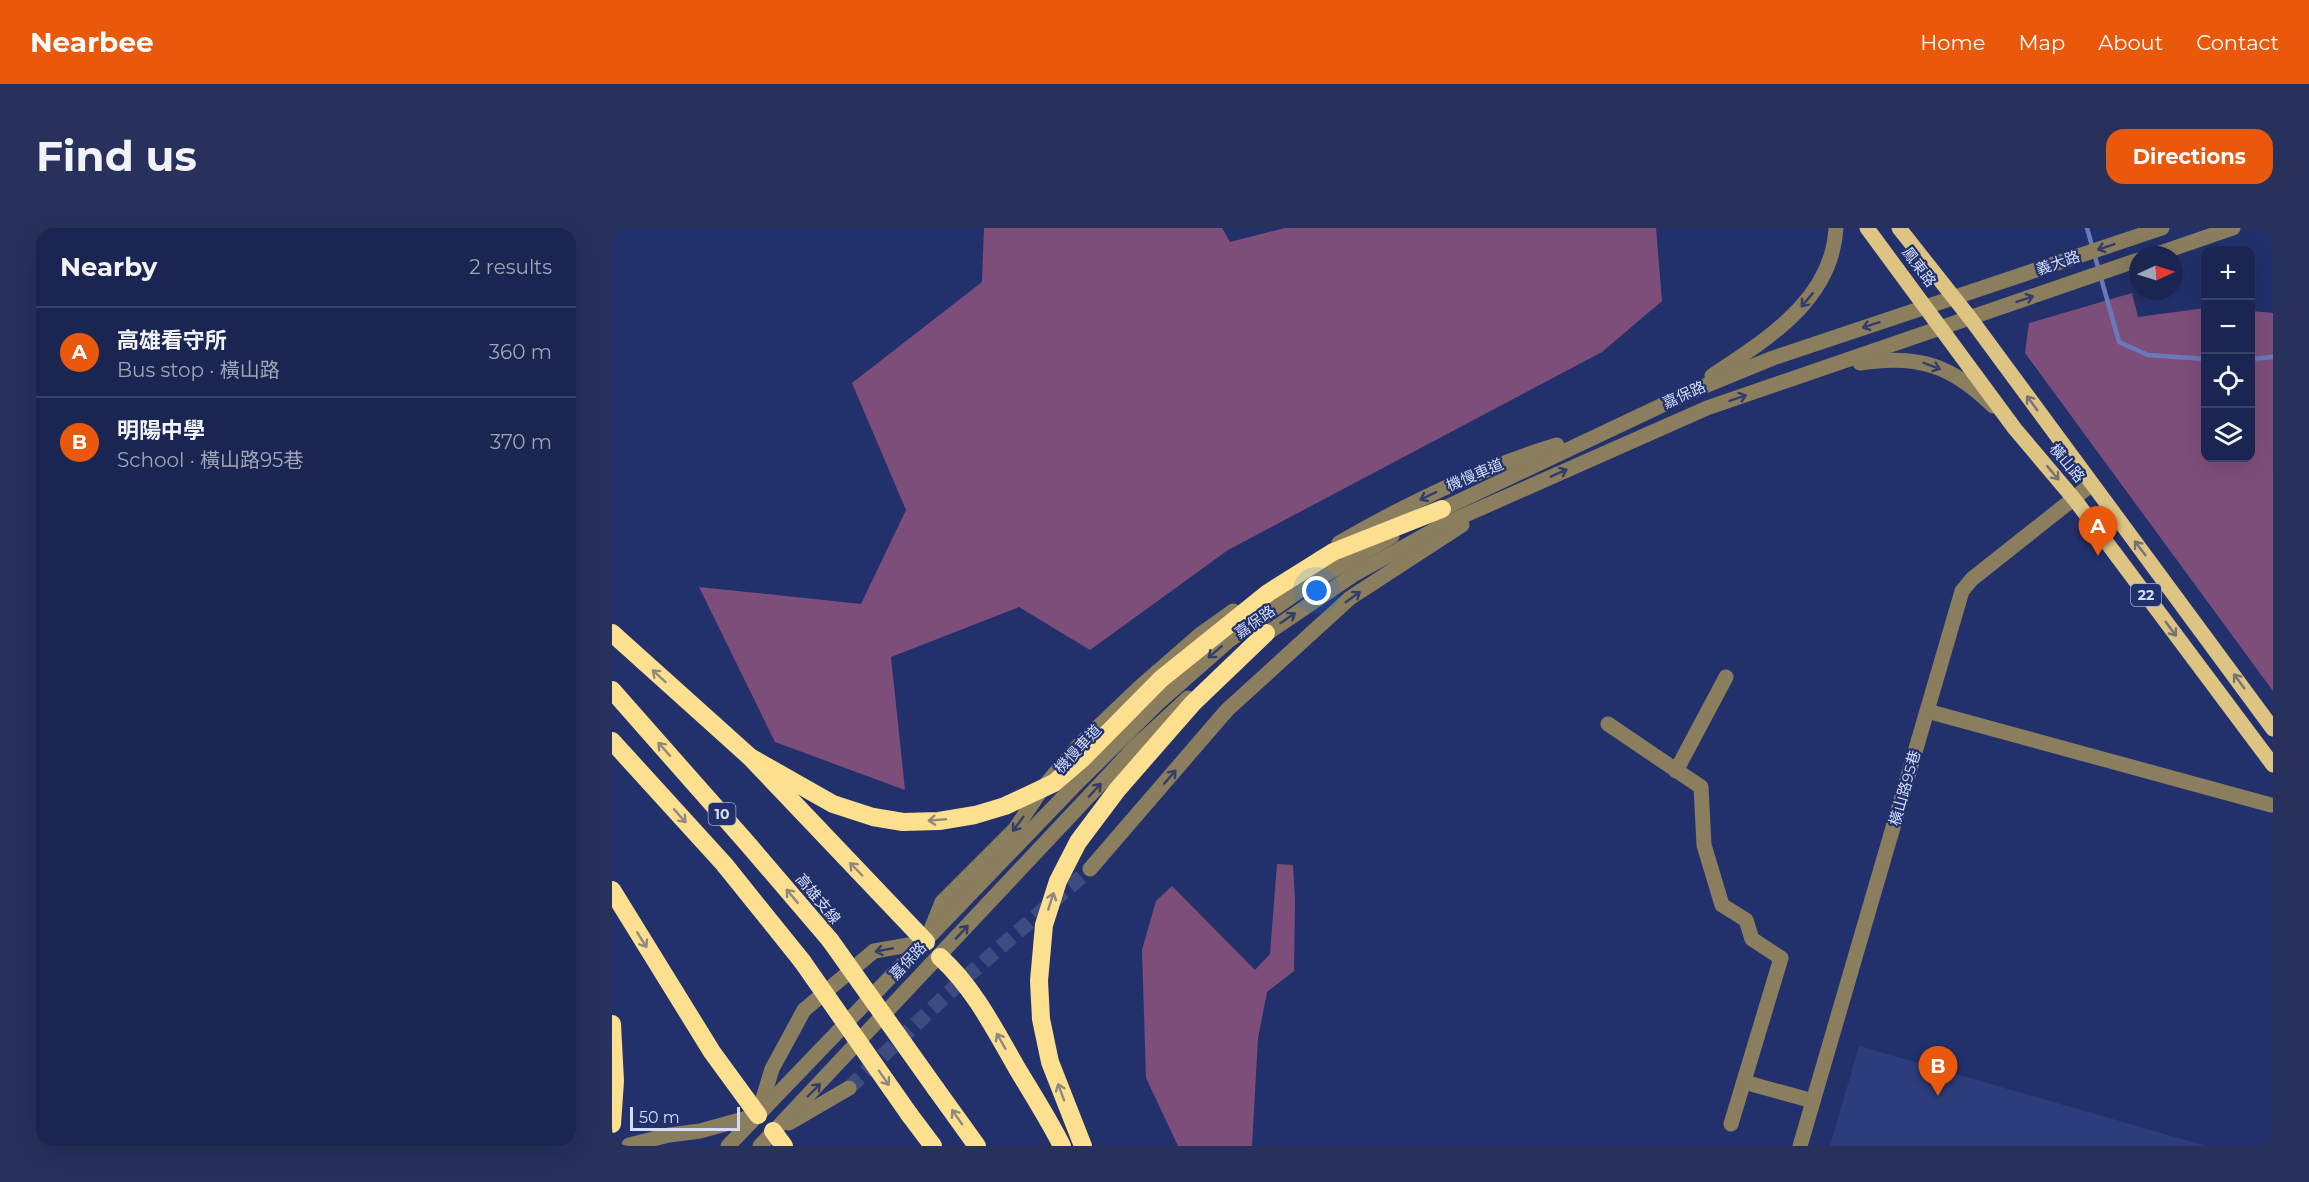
<!DOCTYPE html>
<html lang="en">
<head>
<meta charset="utf-8">
<style>
  body { margin:0; font-family:Montserrat,"Noto Sans TC",sans-serif; background:#27315b; color:#f1f3f6 }
  .controls { position:absolute; right:18px; top:18px; display:grid; overflow:hidden; border-radius:12px; box-shadow:0 6px 24px #0002 }
  .controls button { width:54px; height:54px; display:grid; place-items:center; padding:0; border:0; border-bottom:2px solid #384268; background:#1a2551; color:#f1f3f6; font:30px sans-serif }
  .compass { position:absolute; left:1517px; top:18px; width:54px; height:54px; border-radius:50%; background:#1a2551; box-shadow:0 6px 24px #0002; rotate:86deg }
  .scale { position:absolute; left:18px; bottom:15px; width:110px; box-sizing:border-box; padding-left:6px; border:3px solid #d3ddfa; border-top:0; font-size:16px; line-height:21px; white-space:nowrap; color:#d3ddfa; -webkit-text-stroke:4px #22316c; paint-order:stroke }
  .you { position:absolute; left:705px; top:363px; width:21px; height:21px; margin:-15px; border:4px solid #fff; border-radius:50%; background:#1a73e8; box-shadow:0 0 0 9px #1a73e833 }
  .badge { display:grid; place-items:center; width:39px; height:39px; border-radius:50%; background:#ea580c; color:#fff; font-size:20px; font-weight:700 }
  .pin { position:absolute; translate:-50% -50px; filter:drop-shadow(0 2px 3px #0008) }
  .pin::after { content:''; position:absolute; top:32px; width:21px; height:18px; background:inherit; clip-path:polygon(0 0,100% 0,50% 100%) }
  .list { margin:0; padding:0; list-style:none }
  h2 { display:flex; justify-content:space-between; align-items:center; height:78px; margin:0; padding:0 24px; font-size:26px }
  h2 small { font-size:20px; font-weight:400; color:#9fa5b7 }
  .list li { display:grid; grid-template-columns:39px 1fr auto; gap:18px; align-items:center; box-sizing:border-box; height:90px; padding:0 24px; border-top:2px solid #384268 }
  .list b { display:block; font-size:22px; white-space:nowrap }
  .list p { margin:0; font-size:20px; white-space:nowrap; color:#9fa5b7 }
  .list em { font-size:20px; font-style:normal; color:#9fa5b7 }
  .icon { flex:none; width:33px; height:33px; fill:none; stroke:currentColor; stroke-width:2; stroke-linecap:round; stroke-linejoin:round }
  .map { position:relative; flex:none; width:1661px; height:918px; overflow:hidden; border-radius:18px }
  header { display:flex; align-items:center; gap:36px; box-sizing:border-box; height:84px; padding:0 30px; background:#ea580c; color:#fff }
  header strong { font-size:28px }
  nav { display:flex; gap:33px; margin-inline-start:auto; font-size:21px }
  .intro { display:flex; align-items:center; justify-content:space-between; box-sizing:border-box; height:144px; padding:0 36px }
  h1 { margin:0; font-size:42px }
  .button { padding:15px 27px; border-radius:18px; background:#ea580c; color:#fff; font-size:21px; font-weight:700 }
  main { display:flex; gap:36px; padding:0 36px }
  aside { flex:1; background:#1a2551; border-radius:18px; box-shadow:0 6px 24px #0002 }
  .map>svg:first-child { display:block }
</style>
</head>
<body>
<header>
<strong>Nearbee</strong>
<nav><a>Home</a><a>Map</a><a>About</a><a>Contact</a></nav>
</header>
<div class="intro"><h1>Find us</h1><a class="button">Directions</a></div>
<main>
<aside>
<h2>Nearby<small>2 results</small></h2>
<ul class="list">
<li><span class="badge">A</span><div><b>高雄看守所</b><p>Bus stop · 橫山路</p></div><em>360 m</em></li>
<li><span class="badge">B</span><div><b>明陽中學</b><p>School · 橫山路95巷</p></div><em>370 m</em></li>
</ul>
</aside>
<div class="map">
<svg width="1661" height="918" viewBox="0 0 1661 918">
  <rect width="100%" height="100%" fill="#22316c"/>
  <path fill="#2d3d7c" d="M1247 818 1594 918H1218Z"/>
  <g fill="#7e4e7b">
    <path d="M372 0H610L618 14 673 0H1044L1050 73 990 124 616 322 478 422 407 379 279 429 293 562 163 514 87 359 249 376 294 282 240 155 370 54Z"/>
    <path d="M1520 65 1526 89 1593 80 1594 230H1638L1639 83 1661 85V463L1413 125 1417 95Z"/>
    <path d="M665 636 681 637 683 672 682 743 655 764 646 810 640 918H566L534 850 530 722 544 673 560 658 643 742 658 726Z"/>
  </g>
  <g fill="none" stroke-linecap="round" stroke-linejoin="round">
    <g stroke="#687abc" stroke-width="4.5">
      <path d="M1475 0 1507 114 1536 127 1594 131"/>
      <path d="M1638 131 1661 129"/>
    </g>
    <path stroke="#3d4b81" stroke-width="15" stroke-dasharray="15 8" stroke-linecap="butt" d="M237 860 345 757 478 641"/>
    <g stroke="#8a7e5f" stroke-width="15">
      <path d="M1542 27 1621 0"/>
      <path d="M1248 135C1305 126 1340 137 1381 178"/>
      <path d="M1100 148C1154 111 1220 73 1224 0"/>
      <path d="M822 285 1078 164 1161 130 1550 0"/>
      <path d="M727 315C796 275 869 240 945 217"/>
      <path d="M645 412 741 347 833 296 1095 180 1526 32"/>
      <path d="M1315 483 1659 577"/>
      <path d="M996 496 1089 559 1092 617 1110 677 1134 692 1140 711 1169 730 1119 896"/>
      <path d="M1064 543 1114 449"/>
      <path d="M478 641 615 482 738 370 850 297"/>
      <path d="M1132 854 1201 873"/>
      <path d="M177 895 237 860"/>
      <path d="M17 917 57 907 88 903 146 887 160 841 192 782 262 723 314 714 330 674 403 601 430 561 465 519 528 459 590 405 621 383"/>
      <path d="M116 918 461 559 548 473 615 414 697 356 780 308"/>
      <path d="M148 918 524 518 576 470"/>
      <path d="M1188 918 1350 363 1360 351 1480 256"/>
    </g>
    <g stroke="#ddc483" stroke-width="15">
      <path d="M1255 0 1403 201 1463 272 1661 537"/>
      <path d="M1287 0 1358 90 1661 501"/>
    </g>
    <g stroke="#fddf90" stroke-width="18">
      <path d="M0 405 138 529 314 714"/>
      <path d="M0 462 135 615 218 712"/>
      <path d="M0 513 112 636 190 733"/>
      <path d="M138 529 221 576 261 589 291 594 327 593 363 587 393 578 442 555 470 531 549 451 656 365 721 324 830 281"/>
      <path d="M0 662 100 824 146 887"/>
      <path d="M328 729C362 760 383 802 406 842 421 867 437 892 450 918"/>
      <path d="M0 796 3 853 0 896"/>
      <path d="M324 861 365 918"/>
      <path d="M297 886 321 918"/>
      <path d="M161 903 172 918"/>
      <path d="M471 918 438 834 429 791 427 753 432 697 446 653 466 614 505 562 581 475 654 405"/>
    </g>
    <g stroke="#fddf90" stroke-width="18">
      <path d="M218 712 324 861"/>
      <path d="M190 733 297 886"/>
    </g>
  </g>
  <defs><path id="oneway-shaft" d="M-6 0H5M1.5-3L5.5 0L1.5 3" fill="none" stroke-width="1.6" stroke-linecap="round" stroke-linejoin="round" transform="scale(1.5)"/></defs>
  <g stroke="#323d6a">
    <use href="#oneway-shaft" transform="translate(1494 19) rotate(161)"/>
    <use href="#oneway-shaft" transform="translate(1413 71) rotate(-19)"/>
    <use href="#oneway-shaft" transform="translate(1195 72) rotate(130)"/>
    <use href="#oneway-shaft" transform="translate(1259 97) rotate(162)"/>
    <use href="#oneway-shaft" transform="translate(1320 138) rotate(21)"/>
    <use href="#oneway-shaft" transform="translate(1126 170) rotate(-19)"/>
    <use href="#oneway-shaft" transform="translate(947 245) rotate(-24)"/>
    <use href="#oneway-shaft" transform="translate(816 268) rotate(154)"/>
    <use href="#oneway-shaft" transform="translate(741 369) rotate(-36)"/>
    <use href="#oneway-shaft" transform="translate(676 390) rotate(-34)"/>
    <use href="#oneway-shaft" transform="translate(603 424) rotate(139)"/>
    <use href="#oneway-shaft" transform="translate(558 549) rotate(-49)"/>
    <use href="#oneway-shaft" transform="translate(483 562) rotate(-47)"/>
    <use href="#oneway-shaft" transform="translate(406 596) rotate(127)"/>
    <use href="#oneway-shaft" transform="translate(350 704) rotate(-47)"/>
    <use href="#oneway-shaft" transform="translate(272 722) rotate(169)"/>
    <use href="#oneway-shaft" transform="translate(202 862) rotate(-46)"/>
  </g>
  <g stroke="#767376">
    <use href="#oneway-shaft" transform="translate(1420 175) rotate(-126)"/>
    <use href="#oneway-shaft" transform="translate(1441 245) rotate(50)"/>
    <use href="#oneway-shaft" transform="translate(1528 320) rotate(-127)"/>
    <use href="#oneway-shaft" transform="translate(1559 401) rotate(53)"/>
    <use href="#oneway-shaft" transform="translate(1627 453) rotate(-126)"/>
  </g>
  <g stroke="#90887e">
    <use href="#oneway-shaft" transform="translate(47 448) rotate(-138)"/>
    <use href="#oneway-shaft" transform="translate(52 521) rotate(-132)"/>
    <use href="#oneway-shaft" transform="translate(68 588) rotate(48)"/>
    <use href="#oneway-shaft" transform="translate(325 592) rotate(175)"/>
    <use href="#oneway-shaft" transform="translate(244 641) rotate(-134)"/>
    <use href="#oneway-shaft" transform="translate(180 668) rotate(-130)"/>
    <use href="#oneway-shaft" transform="translate(439 673) rotate(-72)"/>
    <use href="#oneway-shaft" transform="translate(30 712) rotate(58)"/>
    <use href="#oneway-shaft" transform="translate(389 813) rotate(-120)"/>
    <use href="#oneway-shaft" transform="translate(272 850) rotate(55)"/>
    <use href="#oneway-shaft" transform="translate(449 864) rotate(-110)"/>
    <use href="#oneway-shaft" transform="translate(345 889) rotate(-125)"/>
  </g>
  <g text-anchor="middle" stroke-width="4.5" stroke-linejoin="round" paint-order="stroke">
    <g fill="#22316c" stroke="#9ea9cf" stroke-width="1.5">
      <rect x="1519" y="356" width="30" height="22" rx="4.5"/>
      <rect x="96.5" y="575" width="27" height="22" rx="4.5"/>
    </g>
    <g font-size="14" font-weight="bold" fill="#d3ddfa">
      <text x="1534" y="372">22</text>
      <text x="110" y="591">10</text>
    </g>
    <g font-size="15" fill="#d3ddfa" stroke="#22316c">
      <text transform="translate(1446 35) rotate(-19)" y="5">義大路</text>
      <text transform="translate(1307 39) rotate(53)" y="5">鳳東路</text>
      <text transform="translate(1072 167) rotate(-24)" y="5">嘉保路</text>
      <text transform="translate(1455 235) rotate(50)" y="5">橫山路</text>
      <text transform="translate(863 247) rotate(-23)" y="5">機慢車道</text>
      <text transform="translate(643 394) rotate(-35)" y="5">嘉保路</text>
      <text transform="translate(466 521) rotate(-47)" y="5">機慢車道</text>
      <text transform="translate(1293 560) rotate(-74)" y="5">橫山路95巷</text>
      <text transform="translate(206 671) rotate(50)" y="5">高雄支線</text>
      <text transform="translate(296 733) rotate(-46)" y="5">嘉保路</text>
    </g>
  </g>
</svg>
<div class="controls">
<button>+</button>
<button>−</button>
<button><svg class="icon" aria-label="locate" viewBox="0 0 24 24"><circle cx="12" cy="12" r="6"/><path d="M12 2v4M12 18v4M2 12h4M18 12h4"/></svg></button>
<button><svg class="icon" aria-label="layers" viewBox="0 0 24 24"><path d="M12 4l9 5-9 5-9-5zM3 14l9 5 9-5"/></svg></button>
</div>
<svg class="compass" viewBox="-18 -18 36 36"><path d="M0-13l5 13h-10z" fill="#e53935"/><path d="M0 13l5-13h-10z" fill="#9fa5b7"/></svg>
<div class="scale">50 m</div>
<div class="you"></div>
<div class="pin badge" style="left:1486px;top:328px">A</div>
<div class="pin badge" style="left:1326px;top:868px">B</div>
</div>
</main>
</body>
</html>
